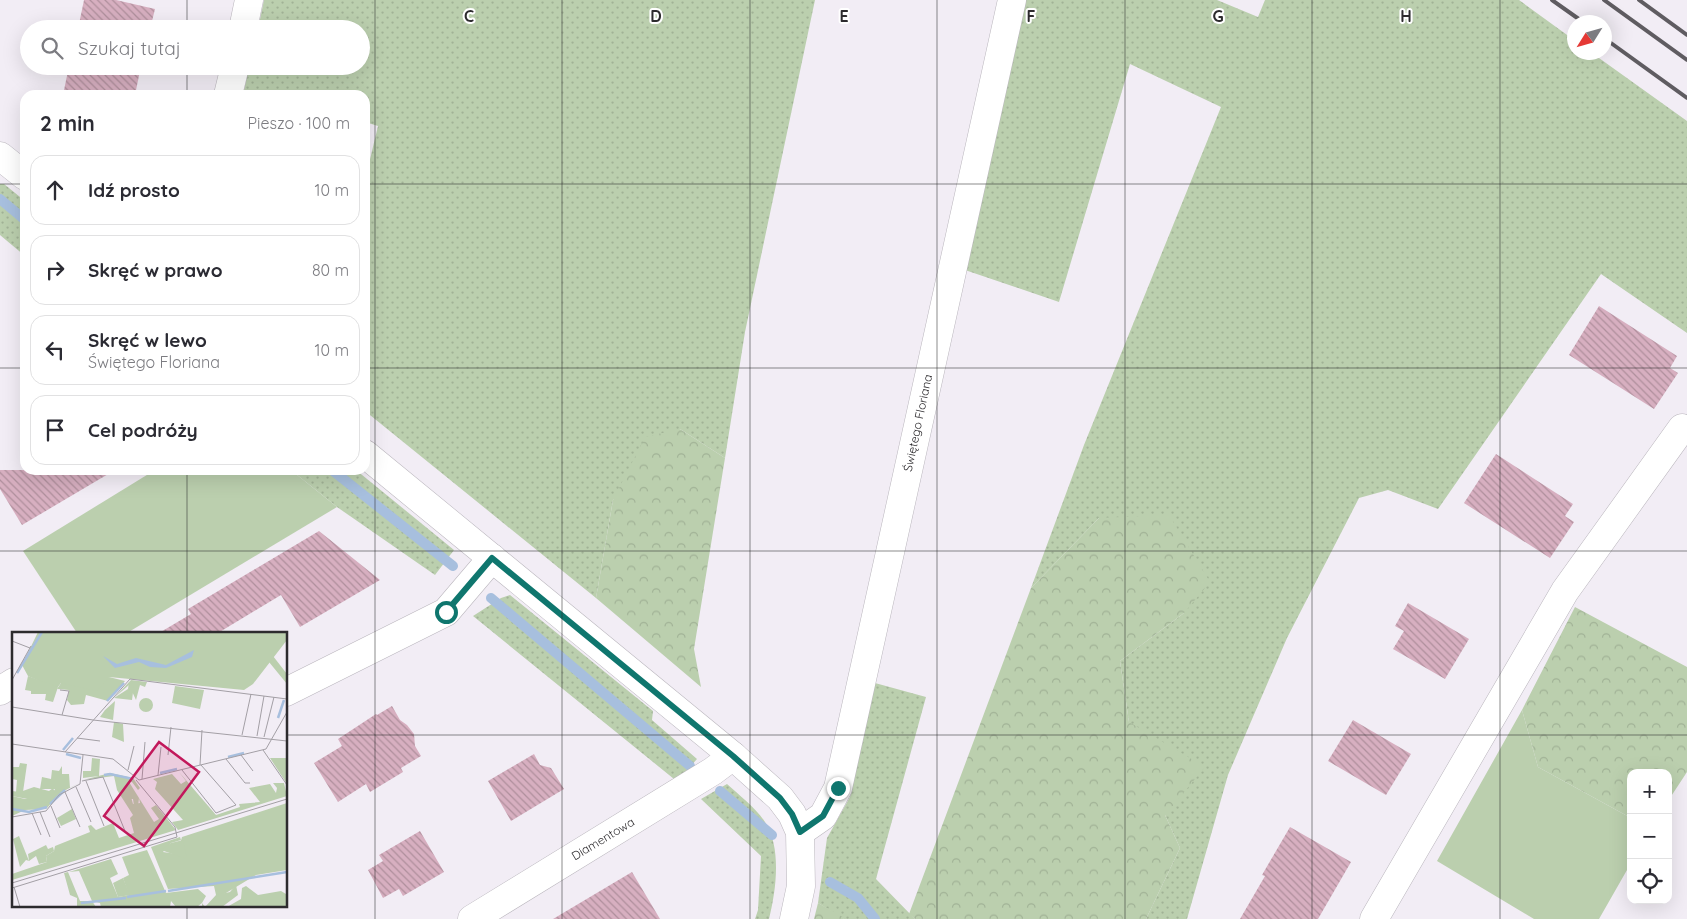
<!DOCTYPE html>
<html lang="pl">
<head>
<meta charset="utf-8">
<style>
  body { margin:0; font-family:Quicksand,sans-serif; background:#f2f2f3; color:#2b2b33 }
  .controls { position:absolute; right:15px; bottom:15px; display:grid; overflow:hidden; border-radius:10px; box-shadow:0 5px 20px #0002 }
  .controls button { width:45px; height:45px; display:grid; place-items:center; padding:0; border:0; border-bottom:1px solid #e1e1e2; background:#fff; color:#2b2b33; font:25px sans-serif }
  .compass { position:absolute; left:1567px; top:15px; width:45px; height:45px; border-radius:50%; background:#fff; box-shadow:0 5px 20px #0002; rotate:233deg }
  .stop { position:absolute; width:15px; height:15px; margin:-11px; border:4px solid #0f766e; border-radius:50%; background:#fff }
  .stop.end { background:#0f766e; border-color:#fff; box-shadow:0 1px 5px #0008 }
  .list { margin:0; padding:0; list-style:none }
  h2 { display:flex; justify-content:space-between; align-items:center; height:65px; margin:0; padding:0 20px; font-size:21px }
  h2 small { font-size:16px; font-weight:400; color:#7c7c81 }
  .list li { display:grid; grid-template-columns:32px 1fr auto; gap:15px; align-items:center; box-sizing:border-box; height:70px; margin:0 10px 10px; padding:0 10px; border:1px solid #e1e1e2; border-radius:15px }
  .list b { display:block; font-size:19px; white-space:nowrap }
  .list p { margin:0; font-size:16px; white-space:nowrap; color:#7c7c81 }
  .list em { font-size:16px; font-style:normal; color:#7c7c81 }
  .icon { flex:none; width:28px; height:28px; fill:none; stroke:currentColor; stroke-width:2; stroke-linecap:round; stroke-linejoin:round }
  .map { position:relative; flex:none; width:1687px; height:919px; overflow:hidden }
  .search { position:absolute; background:#fff; box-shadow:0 5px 20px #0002; left:20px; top:20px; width:350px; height:55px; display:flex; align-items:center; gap:12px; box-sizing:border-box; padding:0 18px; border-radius:28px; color:#7c7c81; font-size:19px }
  .panel { position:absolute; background:#fff; box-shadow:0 5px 20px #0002; left:20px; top:90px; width:350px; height:385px; border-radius:15px }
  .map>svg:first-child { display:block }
</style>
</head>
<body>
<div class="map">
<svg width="1687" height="919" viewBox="0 0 1687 919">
  <defs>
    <pattern id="grass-dots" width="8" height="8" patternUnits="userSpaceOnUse" patternTransform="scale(1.25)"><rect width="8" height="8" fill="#bbcfae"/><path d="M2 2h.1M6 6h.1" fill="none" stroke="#a1b296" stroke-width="1.8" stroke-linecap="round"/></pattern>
    <pattern id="forest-crowns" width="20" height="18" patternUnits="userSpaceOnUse" patternTransform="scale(1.25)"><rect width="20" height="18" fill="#bbcfae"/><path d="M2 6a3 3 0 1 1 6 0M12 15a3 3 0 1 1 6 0" fill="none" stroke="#a1b296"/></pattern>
    <pattern id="building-back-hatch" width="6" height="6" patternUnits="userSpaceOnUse" patternTransform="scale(1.25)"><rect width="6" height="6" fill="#d7afc0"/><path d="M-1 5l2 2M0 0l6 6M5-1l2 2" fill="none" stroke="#af8f9c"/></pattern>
  </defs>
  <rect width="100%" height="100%" fill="#f2edf5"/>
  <g fill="url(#grass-dots)">
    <path d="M264 0H815L745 332 725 458 680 429 613 500 596 598 365 411V180L378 126 365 122V95H243L249 66H361V29H258Z"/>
    <path d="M1024 0H1217L1258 17 1265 0H1519L1574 40V52L1592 53 1687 121V333L1601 274 1438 509 1388 490 1359 498 1287 638 1228 775 1187 919H1146L1180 848 1165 815 1129 722 1120 661 1184 613 1099 518 1031 588 1084 445 1221 107 1130 64 1059 302 962 269Z"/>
    <path d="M0 184H4L25 201V256L0 235Z"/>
    <path d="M291 470H356L454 550 435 575 337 507Z"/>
    <path d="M510 595 653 711 652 720 697 759 679 779H674L473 616 501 598Z"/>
    <path d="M875 683 926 697 876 879 915 919H844L818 903 827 838 850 797Z"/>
    <path d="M727 784C740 796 755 807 765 822 782 848 776 891 769 919H755L758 910 761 856 701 799Z"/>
  </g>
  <g fill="url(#forest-crowns)">
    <path d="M680 429 725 458 694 649 701 687 596 598 613 500 645 437Z"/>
    <path d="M1169 515 1210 582 1184 613 1120 661 1129 722 1205 767 1165 815 1180 848 1146 919H915L909 914 1031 588 1099 518Z"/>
    <path d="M1575 607 1687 667V772L1668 801V773H1631V818L1538 767 1522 710Z"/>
    <path d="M818 903 843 917 844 919H814Z"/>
  </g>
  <g fill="#bbcfae">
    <path d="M155 470H291L337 507 127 633H77L23 551Z"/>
    <path d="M1522 710 1538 767 1631 818V863L1599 919H1534L1437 861Z"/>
  </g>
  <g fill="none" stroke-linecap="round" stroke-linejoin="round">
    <g stroke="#a7bfde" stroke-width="10">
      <path d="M0 199 25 220"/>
      <path d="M332 470 453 566"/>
      <path d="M491 598 690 766"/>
      <path d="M720 791 772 835"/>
      <path d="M830 882 858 898 875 919"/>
    </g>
  </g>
  <g fill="url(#building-back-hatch)">
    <path d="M84 0H116L155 9 150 29H78Z"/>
    <path d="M69 66H141L135 95H63Z"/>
    <path d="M1599 306 1677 356 1670 368 1678 373 1654 409 1569 355Z"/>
    <path d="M1496 454 1573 504 1565 516 1574 522 1550 558 1464 503Z"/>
    <path d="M0 470H115L22 525 0 489Z"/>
    <path d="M319 531 380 580 300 627 281 595 218 633H159L191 614 188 609Z"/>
    <path d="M1408 603 1469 639 1445 679 1393 649 1404 631 1395 626Z"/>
    <path d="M392 706 400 720 407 725 414 734 415 746 421 756 401 768 403 772 370 792 366 784 338 802 314 763 342 746 338 739 376 714 377 715Z"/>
    <path d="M1353 720 1411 754 1386 795 1328 761Z"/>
    <path d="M534 754 540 765 551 768 564 789 511 821 488 781Z"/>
    <path d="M1290 827 1351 862 1318 919H1240L1265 876 1262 875Z"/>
    <path d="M420 831 444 872 403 896 399 889 383 898 368 870 383 861 379 855Z"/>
    <path d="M632 872 660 919H553Z"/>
  </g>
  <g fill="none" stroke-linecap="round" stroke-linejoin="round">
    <g stroke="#bab6bd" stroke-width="29">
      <g id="minor">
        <path d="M243 29 249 0"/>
        <path d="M228 95 235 66"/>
        <path d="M0 156 25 176"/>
        <path d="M365 454 733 756 780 798 792 814 800 832 801 886 794 919"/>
        <path d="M0 691 14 682"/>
        <path d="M286 692 446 612 492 558"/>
        <path d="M800 832 823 816 838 788 1012 0"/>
        <path d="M472 919 713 771 733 756"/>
        <path d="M1374 919 1565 591 1682 428"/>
      </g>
    </g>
    <use href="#minor" stroke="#fff" stroke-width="28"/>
    <g stroke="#5f5c61" stroke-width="4">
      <path d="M1552 0 1583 22"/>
      <path d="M1604 0 1687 60"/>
      <path d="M1639 0 1687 35"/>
      <path d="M1604 38 1687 98"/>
    </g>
  </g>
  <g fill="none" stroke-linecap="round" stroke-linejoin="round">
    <path stroke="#0f766e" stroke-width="6" d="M446 612 492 558 733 756 780 798 792 814 800 832 823 816 838 788"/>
  </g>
  <path fill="none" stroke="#2d2b2e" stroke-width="1" stroke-opacity="0.55" d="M187 0V29M375 0V919M562 0V919M750 0V919M937 0V919M1125 0V919M1312 0V919M1500 0V919M187 66V95M0 184H25M365 184H1687M0 368H25M365 368H1687M187 470V633M0 551H1687M0 735H14M286 735H1687M187 905V919"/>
  <g text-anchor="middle" stroke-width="4" stroke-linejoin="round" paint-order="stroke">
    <g font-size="12" fill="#2d2b2e" stroke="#fff">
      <text transform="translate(918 423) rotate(-78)" y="4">Świętego Floriana</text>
      <text transform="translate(603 839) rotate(-31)" y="4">Diamentowa</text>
    </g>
  </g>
  <g transform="translate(12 632)">
    <rect width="275" height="275" fill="#f2edf5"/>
    <path d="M261 24 275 42V52L257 30ZM97 45 113 49 96 69 74 63 72 72 59 73 55 68 57 58 45 57 49 51ZM103 69 101 88 88 85 93 78ZM102 90 111 92 112 110 100 105ZM258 126H275V152ZM50 134V142H57L58 156 69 150 50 160 34 177 13 178 0 184V164L13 167 39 164 43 157H28L30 145 39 147 40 138 47 139ZM167 140 204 183 228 175 227 172 248 170 237 156 258 152 264 161 265 156 261 151H272L275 164 166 198 160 190 171 188 143 157 145 150 141 147 160 142 169 152 174 149ZM98 141 121 146 128 156 126 158 120 150H115L121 172 128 171 127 166 142 190 147 187 139 176 144 173 164 198 0 248V242L35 230 34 224 42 219 43 214 78 200 76 194 79 193 84 198 101 191 107 206 122 201 118 186 121 183 105 158 102 144 71 148ZM275 171V238L244 243 209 264 204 263 202 254 156 257 139 215 168 205 169 208 159 211 151 220 165 222 170 205ZM60 177 64 187 49 194 45 186ZM7 204 17 229 14 228 8 235 1 207ZM135 218 154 261 186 257 194 264 190 271 185 275H164L159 269 158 275H89L88 271 80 269 84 275H65V266L58 263 52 241 56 240 68 269H80L67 239 57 240 99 227 106 242 98 246 106 265 117 263 111 246 117 243 110 225Z" fill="#bbcfae"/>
    <path d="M26 0H275V8L241 52 232 58 97 45 85 59 49 51 46 55H41L16 44 10 33ZM119 48 135 50 133 55 128 53 124 68 117 53 102 66ZM110 149 117 150 127 166 126 174H122L121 167H114L111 164 107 156ZM22 155 37 159 41 156 43 160 36 171 0 164V159L8 160ZM171 208 175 227 149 218 159 211ZM34 213 36 217 41 215 42 219 34 224 35 230 27 232 24 224 17 229 16 222ZM224 253 226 263 210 275H190V271L193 275 204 263 218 260ZM234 254 246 263 269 259 274 262 275 275H215L229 267 230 256Z" fill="#bbcfae"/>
    <path d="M16 44 46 55 41 70 33 68 34 62H19V59L13 58ZM117 50 122 53 120 68 102 66 116 57ZM163 54 192 58 188 77 160 71ZM127 73a7 7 0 1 1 14 0a7 7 0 1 1-14 0ZM80 126 88 127 87 144 71 146V139H79ZM8 131 15 132 11 160H4L5 148 0 147V135H7ZM111 246 118 263 106 265 101 251Z" fill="#bbcfae"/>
    <path d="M182 18 180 25 154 36 138 35 127 30 103 36 91 24 105 32 124 26 154 33Z" fill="#a7bfde"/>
    <path fill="none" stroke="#a7bfde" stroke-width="2.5" d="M5 41 30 0M95 69 112 51M266 86 272 68M51 118 61 106M54 122 69 126M216 125 232 121M148 141 165 137M92 143 98 142 121 147M38 172 53 158M0 177 17 180 35 175M156 259 275 240M115 265 154 259M69 271 114 266"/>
    <path fill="none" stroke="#a39fa5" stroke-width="1" d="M0 9 18 16M0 48 19 14M48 58 57 59 50 83M0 75 81 88 275 109M230 103 239 62M245 104 252 64M252 105 262 65M65 106 88 109M0 112 101 127 127 148 254 117 275 80M251 118 275 153M53 120 118 47 275 67M156 123 159 95M229 123 241 139M214 127 233 151H238M188 133 190 98M116 138 122 114M170 138 204 181 224 173 189 133M146 143 149 115M130 147 133 110M70 149 91 145 113 199M74 149 92 194M64 155 79 190M53 160 68 195M39 174 48 196M28 180 38 205M20 181 29 203M0 185 34 179 47 163 68 152 71 123M0 251 275 167M2 255 8 275M0 256 165 205 163 195 124 148"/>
    <path fill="#c2185b" fill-opacity="0.15" stroke="#c2185b" stroke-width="2.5" d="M147 110 187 140 132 214 92 184Z"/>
    <rect width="275" height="275" fill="none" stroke="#2d2b2e" stroke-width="2.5"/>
  </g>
  <g font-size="16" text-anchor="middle" font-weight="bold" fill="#2d2b2e" stroke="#fff" stroke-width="4" stroke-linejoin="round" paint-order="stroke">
    <text x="469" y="22">C</text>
    <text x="656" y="22">D</text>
    <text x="844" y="22">E</text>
    <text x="1031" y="22">F</text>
    <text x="1218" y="22">G</text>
    <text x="1406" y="22">H</text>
  </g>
</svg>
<div class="controls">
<button>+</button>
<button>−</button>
<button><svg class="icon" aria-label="locate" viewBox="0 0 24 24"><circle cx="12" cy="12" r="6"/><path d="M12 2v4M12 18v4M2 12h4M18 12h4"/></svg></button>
</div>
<svg class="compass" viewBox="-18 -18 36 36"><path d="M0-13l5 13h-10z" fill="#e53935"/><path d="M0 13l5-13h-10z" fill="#7c7c81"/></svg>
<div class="stop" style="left:446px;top:612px"></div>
<div class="stop end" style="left:838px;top:788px"></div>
<div class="search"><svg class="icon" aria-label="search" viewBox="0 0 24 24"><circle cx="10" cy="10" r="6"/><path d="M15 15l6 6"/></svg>Szukaj tutaj</div>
<section class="panel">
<h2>2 min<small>Pieszo · 100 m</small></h2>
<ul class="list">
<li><svg class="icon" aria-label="ahead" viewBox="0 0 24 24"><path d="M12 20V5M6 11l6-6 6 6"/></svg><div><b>Idź prosto</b></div><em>10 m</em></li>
<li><svg class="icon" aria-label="right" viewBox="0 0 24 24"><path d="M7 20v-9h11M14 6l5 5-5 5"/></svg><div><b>Skręć w prawo</b></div><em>80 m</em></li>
<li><svg class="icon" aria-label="left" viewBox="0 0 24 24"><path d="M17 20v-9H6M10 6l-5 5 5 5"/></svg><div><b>Skręć w lewo</b><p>Świętego Floriana</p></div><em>10 m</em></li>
<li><svg class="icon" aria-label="arrive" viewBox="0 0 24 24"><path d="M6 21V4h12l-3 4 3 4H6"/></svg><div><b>Cel podróży</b></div></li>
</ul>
</section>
</div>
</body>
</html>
